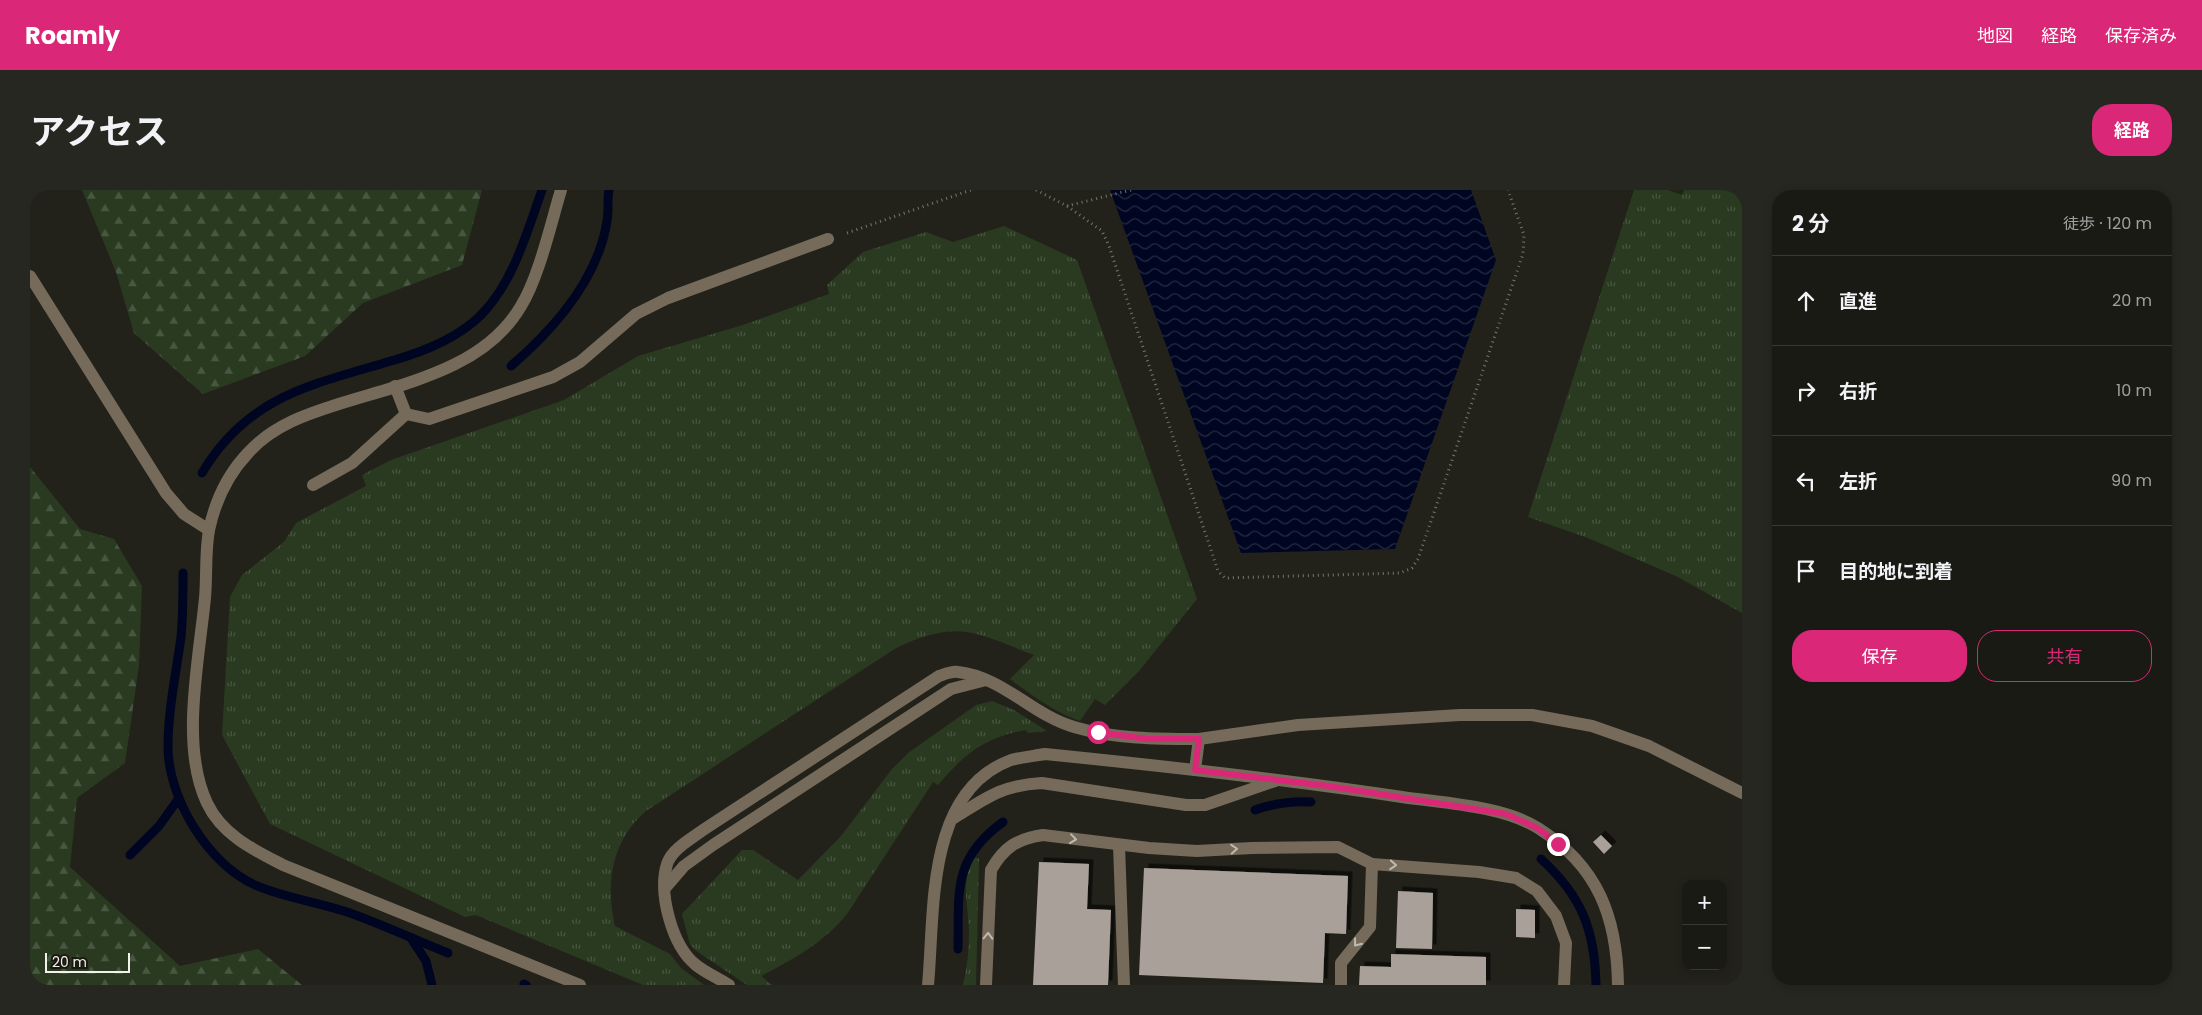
<!DOCTYPE html>
<html lang="ja">
<head>
<meta charset="utf-8">
<style>
  body { margin:0; font-family:Poppins,"Noto Sans JP",sans-serif; background:#272722; color:#f1f3f6 }
  .controls { position:absolute; right:15px; bottom:15px; display:grid; overflow:hidden; border-radius:10px; box-shadow:0 2px 8px #0003 }
  .controls button { width:45px; height:45px; display:grid; place-items:center; padding:0; border:0; border-bottom:1px solid #383834; background:#1a1a14; color:#f1f3f6; font:25px sans-serif }
  .scale { position:absolute; left:15px; bottom:12px; width:85px; box-sizing:border-box; padding-left:5px; border:2px solid #f1f0ea; border-top:0; font-size:14px; line-height:18px; white-space:nowrap; color:#f1f0ea; -webkit-text-stroke:4px #1a1811; paint-order:stroke }
  .stop { position:absolute; width:15px; height:15px; margin:-11px; border:4px solid #db2777; border-radius:50%; background:#fff }
  .stop.end { background:#db2777; border-color:#fff; box-shadow:0 1px 5px #0008 }
  .list { margin:0; padding:0; list-style:none }
  h2 { display:flex; justify-content:space-between; align-items:center; height:65px; margin:0; padding:0 20px; font-size:21px }
  h2 small { font-size:16px; font-weight:400; color:#9fa1a0 }
  .list li { display:grid; grid-template-columns:32px 1fr auto; gap:15px; align-items:center; box-sizing:border-box; height:90px; padding:0 20px; border-top:1px solid #383834 }
  .list b { display:block; font-size:19px; white-space:nowrap }
  .list em { font-size:16px; font-style:normal; color:#9fa1a0 }
  .actions { display:flex; gap:10px; padding:15px 20px }
  .actions a { flex:1; padding:11px 0; border:1px solid #db2777; border-radius:20px; text-align:center; font-size:18px; color:#db2777 }
  .actions .main { background:#db2777; color:#fff }
  .icon { flex:none; width:28px; height:28px; fill:none; stroke:currentColor; stroke-width:2; stroke-linecap:round; stroke-linejoin:round }
  .map { position:relative; flex:none; width:1712px; height:795px; overflow:hidden; border-radius:20px }
  header { display:flex; align-items:center; gap:30px; box-sizing:border-box; height:70px; padding:0 25px; background:#db2777; color:#fff }
  header strong { font-size:24px }
  nav { display:flex; gap:28px; margin-inline-start:auto; font-size:18px }
  .intro { display:flex; align-items:center; justify-content:space-between; box-sizing:border-box; height:120px; padding:0 30px }
  h1 { margin:0; font-size:35px }
  .button { padding:12px 22px; border-radius:20px; background:#db2777; color:#fff; font-size:18px; font-weight:700 }
  main { display:flex; gap:30px; padding:0 30px }
  aside { flex:1; background:#1a1a14; border-radius:20px; box-shadow:0 2px 8px #0003 }
  .map>svg:first-child { display:block }
</style>
</head>
<body>
<header>
<strong>Roamly</strong>
<nav><a>地図</a><a>経路</a><a>保存済み</a></nav>
</header>
<div class="intro"><h1>アクセス</h1><a class="button">経路</a></div>
<main>
<div class="map">
<svg width="1712" height="795" viewBox="0 0 1712 795">
  <defs>
    <pattern id="grass-tufts" width="24" height="20" patternUnits="userSpaceOnUse" patternTransform="scale(1.25)"><rect width="24" height="20" fill="#293a20"/><path d="M3 7l-1-3M5 7V3M7 7l1-3M15 17l-1-3M17 17v-4M19 17l1-3" fill="none" stroke="#485741"/></pattern>
    <pattern id="forest-firs" width="22" height="20" patternUnits="userSpaceOnUse" patternTransform="scale(1.25)"><rect width="22" height="20" fill="#293a20"/><path d="M5 1l3.5 6h-7zM16 11l3.5 6h-7z" fill="#485741"/></pattern>
    <pattern id="water-waves" width="16" height="10" patternUnits="userSpaceOnUse" patternTransform="scale(1.25)"><rect width="16" height="10" fill="#000622"/><path d="M0 5q4-4 8 0t8 0" fill="none" stroke="#262b42"/></pattern>
    <filter id="shadow"><feDropShadow dx="4.5" dy="-4.5" stdDeviation="0" flood-color="#0009"/></filter>
  </defs>
  <rect width="100%" height="100%" fill="#23221a"/>
  <g fill="url(#grass-tufts)">
    <path d="M1604 0H1638L1652 5 1654 0H1712V423L1648 387 1558 348 1498 327Z"/>
    <path d="M974 36 1047 70 1167 409 1109 481 1075 515 1065 509 1050 531C1023 521 1003 506 980 489L1004 465C944 442 928 429 866 458L616 621C582 650 575 693 585 736L640 764 651 778 674 795H613L446 725 435 727 240 634 192 545 200 407 212 385 254 352 266 333 336 296 332 285 361 270 534 210 608 166 713 135 799 104 797 95 833 62 896 42 923 52Z"/>
    <path d="M962 511 984 520 1017 541 998 543 996 540C955 547 934 564 908 595L903 592 817 724C793 753 764 769 731 786L742 795H717L665 760 660 754 652 724 712 660H723L768 690 811 646 862 579 878 563 946 515Z"/>
    <path d="M943 667 949 669 946 795H933C937 778 939 761 939 744 939 712 930 699 943 667Z"/>
  </g>
  <g fill="url(#forest-firs)">
    <path d="M52 0H452L432 75 333 113 275 166 173 204 104 143 86 82Z"/>
    <path d="M0 277 50 339 84 349 112 396 109 475 95 573 47 608 40 677 150 776 228 759 272 795H0Z"/>
  </g>
  <path fill="url(#water-waves)" d="M1080 0H1441L1466 70 1365 359 1211 363Z"/>
  <g fill="none" stroke-linecap="round" stroke-linejoin="round">
    <g stroke="#000622" stroke-width="9">
      <path d="M481 176C524 139 568 89 577 31 579 21 577 10 579 0"/>
      <path d="M172 283C218 206 281 195 361 171 393 162 427 149 451 125 483 93 497 42 512 0"/>
      <path d="M153 383C153 404 153 426 151 447 146 484 138 520 138 557 138 608 178 674 225 695 255 708 289 712 320 723 353 735 386 750 418 763"/>
      <path d="M1225 620C1245 613 1261 611 1281 612"/>
      <path d="M100 665 129 636 149 608"/>
      <path d="M1511 669C1552 706 1565 741 1566 795"/>
      <path d="M381 748 396 771 402 795"/>
      <path d="M928 759C929 702 922 669 973 632"/>
      <path d="M494 794 496 795"/>
    </g>
  </g>
  <g fill="#a9a099" filter="url(#shadow)">
    <path d="M1571 645 1582 656 1574 664 1563 652Z"/>
    <path d="M1009 672 1059 674 1057 719 1081 720 1078 795H1003Z"/>
    <path d="M1114 678 1318 686 1316 744 1295 743 1293 793 1109 785Z"/>
    <path d="M1368 701 1403 703 1402 759 1366 758Z"/>
    <path d="M1486 719 1505 720V748L1486 747Z"/>
    <path d="M1361 764 1456 767V795H1329L1330 776 1361 777Z"/>
  </g>
  <g fill="none" stroke-linecap="round" stroke-linejoin="round">
    <g stroke="#76756e" stroke-width="3" stroke-dasharray="1 4" stroke-linecap="butt">
      <path d="M1006 0 1037 16 1072 41 1079 56 1188 381 1195 388 1370 383 1382 378 1388 369 1493 64 1494 45 1478 0"/>
      <path d="M1037 16 1101 0"/>
      <path d="M817 43 941 0"/>
    </g>
    <g stroke="#766b5a" stroke-width="12">
      <path d="M531 0C521 33 509 87 491 116 455 178 376 193 312 213 277 224 243 235 218 263 198 284 185 312 179 340 175 362 177 385 175 408 169 470 150 556 177 613 192 645 224 660 253 675L550 795"/>
      <path d="M0 86 136 303 154 324 179 340"/>
      <path d="M365 196 376 224 399 229 523 187 550 172 606 124 638 108 798 49"/>
      <path d="M283 295 322 273 376 224"/>
      <path d="M1165 580 1169 549 1268 535 1430 525H1502L1562 536 1619 556 1712 603"/>
      <path d="M924 628C956 608 972 595 1012 593L1156 615H1175L1245 591"/>
      <path d="M1089 655 1094 795"/>
      <path d="M635 698 654 676 683 655 921 499 956 490"/>
      <path d="M699 795C688 788 676 783 666 775 642 756 628 703 637 674 642 659 661 649 673 640L909 486C915 484 922 481 928 482 973 487 1002 525 1044 537 1084 549 1128 549 1169 549"/>
      <path d="M898 795C905 721 895 602 981 570 992 567 1004 566 1015 564 1134 576 1253 589 1372 607 1413 613 1473 616 1508 638 1568 676 1587 727 1588 795"/>
      <path d="M956 795 961 680C974 657 987 649 1013 645L1119 658 1167 661 1222 658 1308 657 1342 674 1449 682 1486 688 1507 701 1526 726 1536 753 1534 795"/>
      <path d="M1311 795V773L1340 737 1342 674"/>
    </g>
  </g>
  <defs><path id="oneway-chevron" d="M-2-3.5L2.5 0L-2 3.5" fill="none" stroke-width="1.6" stroke-linecap="round" stroke-linejoin="round" transform="scale(1.25)"/></defs>
  <g stroke="#c0bbb0">
    <use href="#oneway-chevron" transform="translate(1043 649) rotate(7)"/>
    <use href="#oneway-chevron" transform="translate(1204 659) rotate(-4)"/>
    <use href="#oneway-chevron" transform="translate(1363 675) rotate(4)"/>
    <use href="#oneway-chevron" transform="translate(958 746) rotate(-88)"/>
    <use href="#oneway-chevron" transform="translate(1327 753) rotate(128)"/>
  </g>
  <g fill="none" stroke-linecap="round" stroke-linejoin="round">
    <path stroke="#db2777" stroke-width="6" d="M1068 542 1117 549H1169L1165 580 1298 596 1476 624 1507 638 1528 654"/>
  </g>
</svg>
<div class="controls">
<button>+</button>
<button>−</button>
</div>
<div class="scale">20 m</div>
<div class="stop" style="left:1068px;top:542px"></div>
<div class="stop end" style="left:1528px;top:654px"></div>
</div>
<aside>
<h2>2 分<small>徒歩 · 120 m</small></h2>
<ul class="list">
<li><svg class="icon" aria-label="ahead" viewBox="0 0 24 24"><path d="M12 20V5M6 11l6-6 6 6"/></svg><div><b>直進</b></div><em>20 m</em></li>
<li><svg class="icon" aria-label="right" viewBox="0 0 24 24"><path d="M7 20v-9h11M14 6l5 5-5 5"/></svg><div><b>右折</b></div><em>10 m</em></li>
<li><svg class="icon" aria-label="left" viewBox="0 0 24 24"><path d="M17 20v-9H6M10 6l-5 5 5 5"/></svg><div><b>左折</b></div><em>90 m</em></li>
<li><svg class="icon" aria-label="arrive" viewBox="0 0 24 24"><path d="M6 21V4h12l-3 4 3 4H6"/></svg><div><b>目的地に到着</b></div></li>
</ul>
<div class="actions"><a class="main">保存</a><a>共有</a></div>
</aside>
</main>
</body>
</html>
